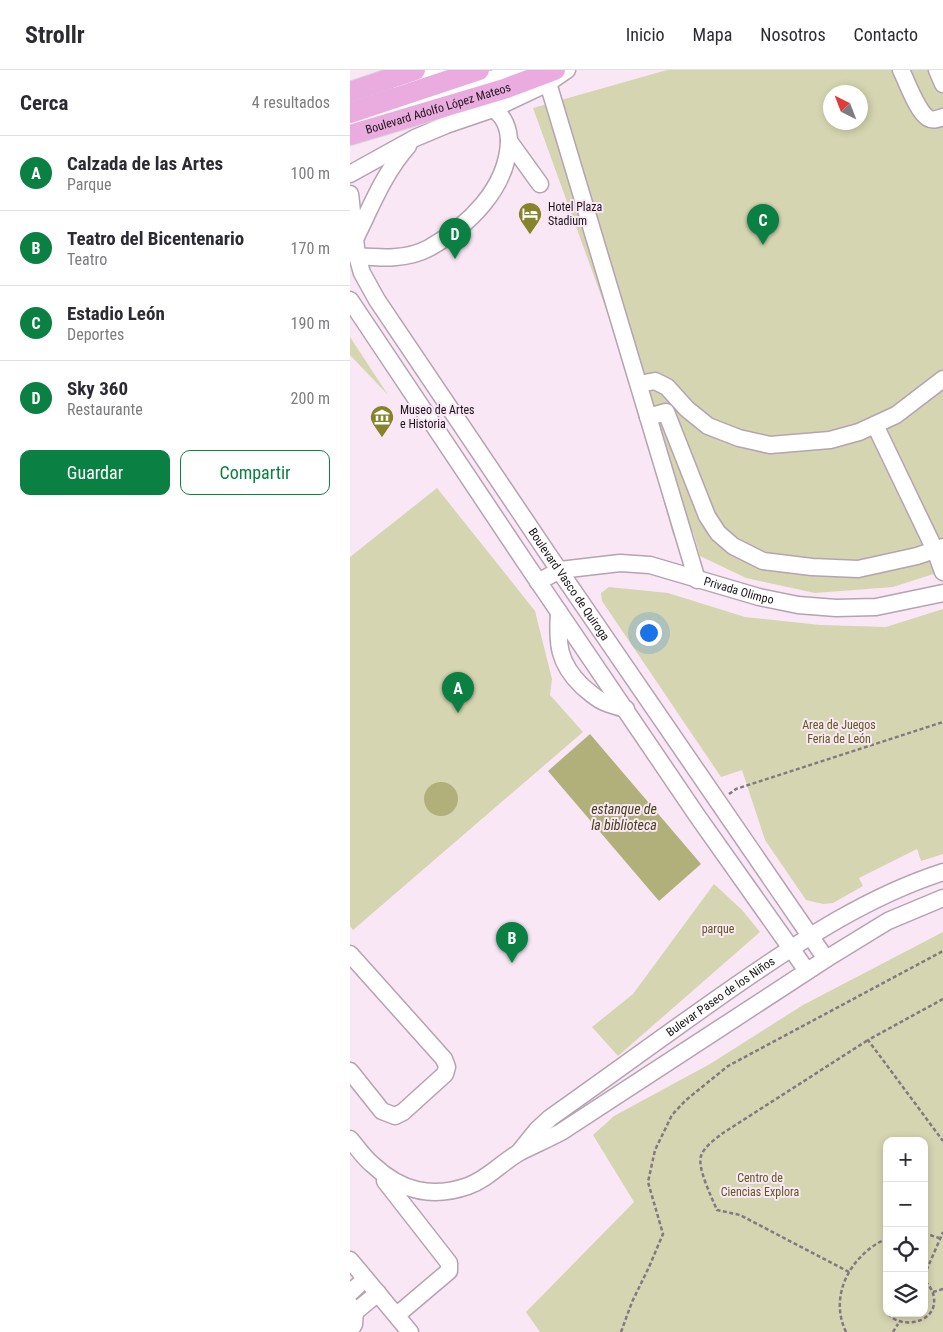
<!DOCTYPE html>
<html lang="es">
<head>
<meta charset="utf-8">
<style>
  body { margin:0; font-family:"Roboto Condensed",sans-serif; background:#f2f2f3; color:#2b2b33 }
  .controls { position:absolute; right:15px; bottom:15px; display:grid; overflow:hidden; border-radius:10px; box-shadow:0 2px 8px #0003 }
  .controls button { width:45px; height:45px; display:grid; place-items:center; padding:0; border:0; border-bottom:1px solid #e1e1e2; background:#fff; color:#2b2b33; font:25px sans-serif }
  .compass { position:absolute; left:473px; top:15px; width:45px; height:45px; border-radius:50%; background:#fff; box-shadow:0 2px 8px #0003; rotate:318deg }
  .you { position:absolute; left:298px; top:562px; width:18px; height:18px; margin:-12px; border:4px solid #fff; border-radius:50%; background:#1a73e8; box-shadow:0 0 0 8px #1a73e833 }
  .badge { display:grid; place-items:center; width:32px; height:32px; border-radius:50%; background:#0b8043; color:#fff; font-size:16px; font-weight:700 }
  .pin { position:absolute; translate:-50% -41px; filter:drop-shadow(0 1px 2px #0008) }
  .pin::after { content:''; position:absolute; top:26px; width:18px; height:15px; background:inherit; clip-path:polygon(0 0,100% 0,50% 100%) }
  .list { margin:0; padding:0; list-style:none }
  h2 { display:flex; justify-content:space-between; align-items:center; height:65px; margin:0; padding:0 20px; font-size:21px }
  h2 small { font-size:16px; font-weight:400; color:#7c7c81 }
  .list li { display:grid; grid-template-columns:32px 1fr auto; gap:15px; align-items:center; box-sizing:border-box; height:75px; padding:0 20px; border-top:1px solid #e1e1e2 }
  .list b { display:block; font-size:19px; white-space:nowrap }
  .list p { margin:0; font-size:16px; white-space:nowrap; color:#7c7c81 }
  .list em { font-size:16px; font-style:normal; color:#7c7c81 }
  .actions { display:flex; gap:10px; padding:15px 20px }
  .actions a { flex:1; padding:11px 0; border:1px solid #0b8043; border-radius:10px; text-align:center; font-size:18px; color:#0b8043 }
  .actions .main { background:#0b8043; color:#fff }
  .icon { flex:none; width:28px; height:28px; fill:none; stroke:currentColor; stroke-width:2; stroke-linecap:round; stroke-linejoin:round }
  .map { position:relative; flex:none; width:593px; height:1262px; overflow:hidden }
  header { display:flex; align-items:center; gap:30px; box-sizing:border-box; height:70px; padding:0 25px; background:#fff; border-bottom:1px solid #e1e1e2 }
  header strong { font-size:24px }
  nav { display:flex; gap:28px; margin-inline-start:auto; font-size:18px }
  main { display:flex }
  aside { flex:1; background:#fff }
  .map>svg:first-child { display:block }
</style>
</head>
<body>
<header>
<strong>Strollr</strong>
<nav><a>Inicio</a><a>Mapa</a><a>Nosotros</a><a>Contacto</a></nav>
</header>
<main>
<aside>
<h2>Cerca<small>4 resultados</small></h2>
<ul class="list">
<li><span class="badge">A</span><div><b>Calzada de las Artes</b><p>Parque</p></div><em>100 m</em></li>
<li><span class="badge">B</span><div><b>Teatro del Bicentenario</b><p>Teatro</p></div><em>170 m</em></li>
<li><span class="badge">C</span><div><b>Estadio León</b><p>Deportes</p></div><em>190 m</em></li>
<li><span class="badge">D</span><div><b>Sky 360</b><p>Restaurante</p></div><em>200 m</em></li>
</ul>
<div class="actions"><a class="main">Guardar</a><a>Compartir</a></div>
</aside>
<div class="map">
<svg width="593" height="1262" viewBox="0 0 593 1262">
  <rect width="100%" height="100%" fill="#fae7f5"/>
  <g fill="#d5d5b1" fill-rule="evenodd">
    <path d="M317 0H593V501L543 517 465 523 396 508 350 486 343 462 323 465 277 297 183 38ZM480 22H510V52H480Z"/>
    <path d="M0 267 38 325 0 285Z"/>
    <path d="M87 418 185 541 202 609 200 625 233 662 3 860 0 856V487Z"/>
    <path d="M259 517 318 523 395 547 470 555 536 557 593 539V784L571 791 567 779 509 808 513 816 483 833 473 834 456 830 415 770 392 700 371 707 252 531 251 523Z"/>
    <path d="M364 814 392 840 410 862 268 986 242 957 283 924Z"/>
    <path d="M593 862V1262H190L176 1242 284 1132 243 1065 264 1046 360 994 453 935ZM537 1071H574V1243H537Z"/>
  </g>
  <g fill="#b2b07a">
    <path d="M240 664 351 794 309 831 198 701Z"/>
    <circle cx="91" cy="729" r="17"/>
  </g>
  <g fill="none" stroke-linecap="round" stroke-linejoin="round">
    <g stroke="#b5a3b1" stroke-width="19">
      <g id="minor">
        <path d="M551 0C557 12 567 41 578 48 583 51 588 49 593 47"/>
        <path d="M587 0 593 14"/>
        <path d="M198 13 347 510"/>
        <path d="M51 14 94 0"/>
        <path d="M0 53 170 0"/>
        <path d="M159 71 190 114"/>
        <path d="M0 104 65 68 96 55 143 39 198 13 217 0"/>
        <path id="s1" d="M0 124 7 186 12 203 27 230 198 484 476 889"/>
        <path d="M5 169C21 137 34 103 58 76"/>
        <path d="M7 186C31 188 57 190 79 178 118 156 157 119 159 72 159 59 154 46 143 39"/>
        <path d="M0 230 179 498 348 747 457 901"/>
        <path d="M289 314 305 311 317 317 337 339 358 356 389 368 420 375 480 370 509 362 546 345 593 309"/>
        <path d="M298 347 316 342 357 446 368 463 383 476 413 491 462 497 508 499 567 486 593 477"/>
        <path d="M525 355 585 480 593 502"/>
        <path id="s2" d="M188 512 210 500 270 493 300 495 409 527 448 535 486 538 526 537 593 523"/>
        <path d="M209 542C207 573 208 593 232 616 238 621 246 629 254 632 261 635 268 637 276 639"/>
        <path d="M0 884 94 989 97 997 95 1004 53 1042 45 1046 32 1041 0 1001"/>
        <path d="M0 1069C7 1077 14 1088 23 1095 51 1121 81 1129 118 1116 138 1109 152 1092 170 1082 184 1075 198 1069 211 1062L476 889 538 851 593 828"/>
        <path id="s3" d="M170 1081 187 1060 200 1048C264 1003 327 956 391 912 455 868 519 826 593 802"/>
        <path d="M35 1111 99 1193V1201L47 1245"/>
        <path d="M0 1190 60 1262"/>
        <path d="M0 1223 15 1209"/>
        <path d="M0 1235 5 1242 4 1254 0 1261"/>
        <path d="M5 1242 28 1223"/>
      </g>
    </g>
    <g stroke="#d6d5d6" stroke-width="22">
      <g id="major">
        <path d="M0 22 65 0"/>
        <path d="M0 43 129 0"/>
        <path id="s4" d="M0 65 154 19 205 0"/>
      </g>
    </g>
    <g stroke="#847881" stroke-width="2.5" stroke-dasharray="4 2.5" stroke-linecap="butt">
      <path d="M379 724 386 719 593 652"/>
      <path d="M593 929 518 970 593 1071"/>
      <path d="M574 1163 589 1168"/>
      <path d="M499 1202 390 1145 367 1140C362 1128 347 1098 351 1086 354 1077 365 1069 373 1063L518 970"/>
      <path d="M574 1206 593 1162"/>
      <path d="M537 1219C521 1259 580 1262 584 1234 585 1224 581 1217 574 1210"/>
      <path d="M583 1222 593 1219"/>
      <path d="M271 1262 282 1232 299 1197 313 1164 298 1112 305 1080 322 1045 336 1030 378 996 593 881"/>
      <path d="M496 1262C482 1233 493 1201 517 1181 522 1176 530 1172 537 1168"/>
      <path d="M543 1262 548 1254"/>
    </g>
    <use href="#minor" stroke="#fff" stroke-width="16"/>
    <use href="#major" stroke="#eaabdf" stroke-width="20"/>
  </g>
  <defs>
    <g id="hotel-pin" transform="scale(1.25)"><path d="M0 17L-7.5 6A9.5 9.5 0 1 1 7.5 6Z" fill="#87832b" stroke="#fae7f5"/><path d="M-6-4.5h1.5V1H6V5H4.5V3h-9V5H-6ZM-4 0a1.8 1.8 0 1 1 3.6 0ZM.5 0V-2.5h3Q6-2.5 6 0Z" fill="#fff"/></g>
    <g id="museum-pin" transform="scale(1.25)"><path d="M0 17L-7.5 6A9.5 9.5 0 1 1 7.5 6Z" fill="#87832b" stroke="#fae7f5"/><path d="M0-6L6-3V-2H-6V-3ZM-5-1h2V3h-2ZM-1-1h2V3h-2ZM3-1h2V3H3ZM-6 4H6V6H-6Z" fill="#fff"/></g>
  </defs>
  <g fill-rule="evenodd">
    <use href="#hotel-pin" x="180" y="144"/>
    <use href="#museum-pin" x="32" y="347"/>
  </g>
  <g text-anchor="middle" stroke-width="4" stroke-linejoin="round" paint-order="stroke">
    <g font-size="12" fill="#1a1419" stroke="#fae7f5">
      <text dy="4" stroke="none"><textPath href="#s4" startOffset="92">Boulevard Adolfo López Mateos</textPath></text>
      <text dy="4" stroke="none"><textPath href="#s1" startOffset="454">Boulevard Vasco de Quiroga</textPath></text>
      <text dy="4" stroke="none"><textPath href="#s2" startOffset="208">Privada Olimpo</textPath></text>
      <text dy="4" stroke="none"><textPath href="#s3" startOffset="254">Bulevar Paseo de los Niños</textPath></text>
    </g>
    <g font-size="12" fill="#1a1419" stroke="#fae7f5" text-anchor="start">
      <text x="198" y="141">Hotel Plaza<tspan x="198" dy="14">Stadium</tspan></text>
      <text x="50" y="344">Museo de Artes<tspan x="50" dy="14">e Historia</tspan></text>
    </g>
    <g font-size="12" fill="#5e5a1c" stroke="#fae7f5">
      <text x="489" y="659">Area de Juegos<tspan x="489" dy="14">Feria de León</tspan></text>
      <text x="368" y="863">parque</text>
      <text x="410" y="1112">Centro de<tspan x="410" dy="14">Ciencias Explora</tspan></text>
    </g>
    <g font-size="14" font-style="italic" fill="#454218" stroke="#fae7f5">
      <text x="274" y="744">estanque de<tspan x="274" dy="16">la biblioteca</tspan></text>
    </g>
  </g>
</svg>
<div class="controls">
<button>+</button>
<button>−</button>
<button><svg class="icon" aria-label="locate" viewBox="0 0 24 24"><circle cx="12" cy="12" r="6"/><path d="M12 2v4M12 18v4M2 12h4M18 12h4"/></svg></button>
<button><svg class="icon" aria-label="layers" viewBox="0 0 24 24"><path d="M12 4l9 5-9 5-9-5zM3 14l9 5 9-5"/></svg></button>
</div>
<svg class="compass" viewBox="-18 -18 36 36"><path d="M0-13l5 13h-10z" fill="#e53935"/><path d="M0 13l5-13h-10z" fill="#7c7c81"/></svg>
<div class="you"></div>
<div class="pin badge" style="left:108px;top:643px">A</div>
<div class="pin badge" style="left:162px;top:893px">B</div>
<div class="pin badge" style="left:413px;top:175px">C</div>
<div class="pin badge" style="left:105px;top:189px">D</div>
</div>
</main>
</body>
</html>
